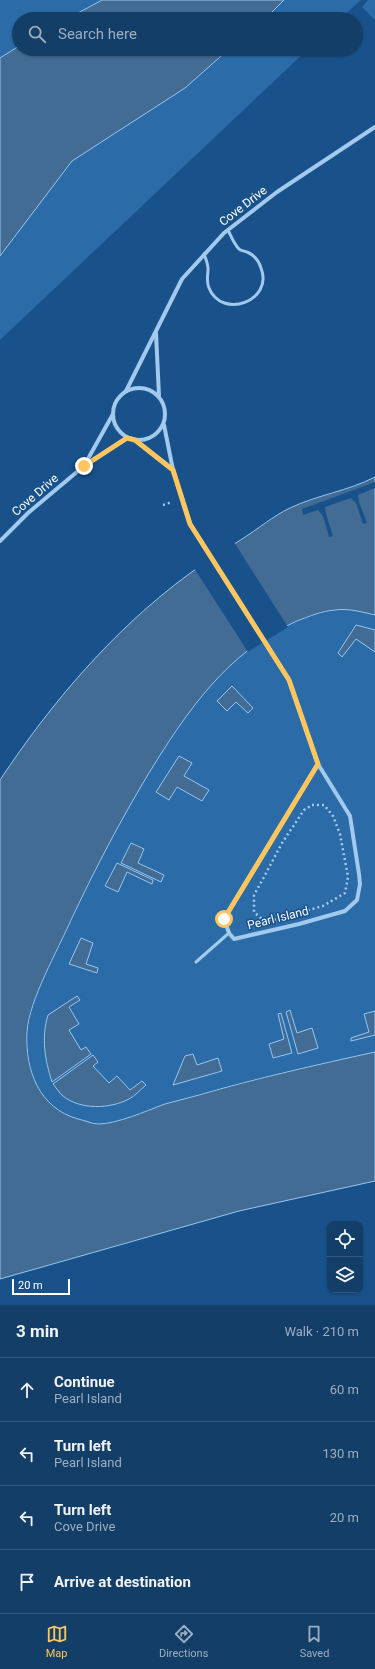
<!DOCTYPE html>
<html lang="en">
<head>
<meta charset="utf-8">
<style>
  body { margin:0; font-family:Roboto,sans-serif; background:#1c456e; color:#f1f3f6 }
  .controls { position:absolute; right:12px; bottom:12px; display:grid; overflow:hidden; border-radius:8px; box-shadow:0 1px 3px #0004 }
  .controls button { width:36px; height:36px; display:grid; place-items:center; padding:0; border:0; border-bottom:1px solid #32577c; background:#133e68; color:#f1f3f6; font:20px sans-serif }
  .scale { position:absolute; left:12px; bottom:10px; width:58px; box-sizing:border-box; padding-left:4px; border:2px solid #fff; border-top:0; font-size:11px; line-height:14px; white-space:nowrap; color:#fff; -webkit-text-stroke:3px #19528a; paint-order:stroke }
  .stop { position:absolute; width:12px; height:12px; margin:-9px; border:3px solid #ffc65f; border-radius:50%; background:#fff }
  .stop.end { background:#ffc65f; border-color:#fff; box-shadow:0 1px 4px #0008 }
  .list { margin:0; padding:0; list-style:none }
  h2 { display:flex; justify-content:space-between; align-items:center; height:52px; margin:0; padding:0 16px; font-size:17px }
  h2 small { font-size:13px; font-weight:400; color:#9daec0 }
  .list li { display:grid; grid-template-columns:26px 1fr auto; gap:12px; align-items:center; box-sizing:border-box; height:64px; padding:0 16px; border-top:1px solid #32577c }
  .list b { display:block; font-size:15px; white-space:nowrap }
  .list p { margin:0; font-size:13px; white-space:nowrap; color:#9daec0 }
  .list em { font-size:13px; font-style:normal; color:#9daec0 }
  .icon { flex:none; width:22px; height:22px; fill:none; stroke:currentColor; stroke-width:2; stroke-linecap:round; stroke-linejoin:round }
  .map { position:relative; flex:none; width:375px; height:1305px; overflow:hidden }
  .search { position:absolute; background:#133e68; box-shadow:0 1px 3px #0004; left:12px; right:12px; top:12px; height:44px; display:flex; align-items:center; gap:10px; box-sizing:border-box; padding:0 14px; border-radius:22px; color:#9daec0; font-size:15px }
  .sheet { height:308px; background:#133e68 }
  nav { display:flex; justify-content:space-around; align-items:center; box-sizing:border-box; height:56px; border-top:1px solid #32577c; background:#133e68; font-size:11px; color:#9daec0 }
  nav a { display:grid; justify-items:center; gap:2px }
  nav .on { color:#ffc65f }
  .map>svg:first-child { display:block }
</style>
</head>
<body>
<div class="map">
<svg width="375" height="1305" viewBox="0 0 375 1305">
  <rect width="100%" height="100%" fill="#19528a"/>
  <g fill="#2b6ca8">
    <path d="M0 0H361L340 19H19V49H308L0 340Z"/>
    <path d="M368 0H375V20L362 7Z"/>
    <path d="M337 609 359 611 375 615V1052C326 1063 277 1072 229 1086 207 1092 185 1098 164 1105 146 1111 112 1126 94 1123 77 1120 59 1114 47 1102 32 1086 25 1049 28 1028 33 995 51 964 65 934 97 863 131 796 176 731 194 705 211 682 235 661 263 635 299 617 337 609Z"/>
  </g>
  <g fill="#436c95" stroke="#95c5f0">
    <path d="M102 0H284L265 19H67Z"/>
    <path d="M19 46V49H229L185 88 72 161 0 256V58Z"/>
    <path d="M375 477V615C362 612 348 608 335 610 322 611 310 616 297 621 228 651 187 711 149 773 120 821 95 869 71 920 58 950 29 1000 27 1032 25 1070 39 1108 78 1119 84 1120 92 1124 98 1124 117 1124 146 1111 165 1104 176 1101 188 1098 199 1095 257 1078 316 1065 375 1052V1181L239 1211 0 1279V780C51 703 114 629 189 574 206 561 224 551 242 539 258 529 273 516 290 508 317 495 348 491 375 477Z"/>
    <path d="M356 625 375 630V652L356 639 342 657 338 653Z"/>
    <path d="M232 686 253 708 248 713 236 702 227 711 217 701Z"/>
    <path d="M179 756 192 763 184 776 209 790 202 801 177 787 169 800 156 792Z"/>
    <path d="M131 843 144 849 138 863 164 875 161 882 121 863Z"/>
    <path d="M117 863 153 880 152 884 127 872 118 892 105 886Z"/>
    <path d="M81 938 93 943 86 964 98 968 97 973 69 964Z"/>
    <path d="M77 996 80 1000 69 1007 79 1024 69 1030 81 1050 86 1047 91 1054 52 1082C45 1060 41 1038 48 1015Z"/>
    <path d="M290 1010 297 1033 312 1028 318 1048 298 1054 286 1012Z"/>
    <path d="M375 1011V1035L351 1041V1038L369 1032 364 1014Z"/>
    <path d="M281 1013 292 1053 273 1058 269 1044 284 1039 278 1014Z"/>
    <path d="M193 1054 197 1065 218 1058 222 1071 173 1085 185 1056Z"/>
    <path d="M93 1055 98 1062 93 1066 109 1083 117 1076 130 1090 142 1081 146 1085C140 1090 135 1096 129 1099 110 1109 80 1110 63 1096 59 1093 56 1087 53 1084Z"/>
  </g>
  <g fill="#19528a">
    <path d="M375 482V488L358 495 359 502 367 523 363 524 356 503 351 498 325 507 326 514 333 536 329 537 323 516 318 510 303 515 302 509Z"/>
    <path d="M234 542 288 627 248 652 194 568Z"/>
  </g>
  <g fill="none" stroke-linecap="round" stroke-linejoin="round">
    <g stroke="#a2c9ee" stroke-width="2.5" stroke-dasharray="2 3" stroke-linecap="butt">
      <path d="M163 505 172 502"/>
      <path d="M312 805H324L333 816 340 834 348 877 345 893 323 906 273 920 262 919 254 912V895L264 877 282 843 304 810Z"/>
    </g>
    <g stroke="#a2c9ee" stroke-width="3">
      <path d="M204 254C206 259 208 265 208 269 208 276 206 281 209 288 222 320 274 301 261 268 259 261 254 255 247 252 245 251 241 251 239 249 234 244 231 236 228 230"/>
      <path d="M196 962 229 933"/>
    </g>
    <g stroke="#a2c9ee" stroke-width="4">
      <path d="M156 333 159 396"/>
      <circle cx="139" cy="414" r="26"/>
      <path d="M126 391 182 279 224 233 277 192 375 127"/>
      <path d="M164 425 173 470 190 524 289 680 318 764 350 816 359 874 360 884 357 900 345 911 299 924 234 939 229 933 224 919 318 764"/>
      <path d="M135 440 173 470"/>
      <path d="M84 466 113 414"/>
      <path d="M0 541 28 513 84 466 127 438"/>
    </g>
  </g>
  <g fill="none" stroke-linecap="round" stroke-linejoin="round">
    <path stroke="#ffc65f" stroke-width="5" d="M84 466 127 438 135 440 173 470 190 524 289 680 318 764 224 919"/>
  </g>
  <g text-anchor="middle" stroke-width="3" stroke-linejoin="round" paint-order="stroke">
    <g font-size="12" fill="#fff" stroke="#19528a">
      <text transform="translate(243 206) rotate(-38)" y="4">Cove Drive</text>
      <text transform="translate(35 495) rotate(-41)" y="4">Cove Drive</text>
      <text transform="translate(278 918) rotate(-14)" y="4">Pearl Island</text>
    </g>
  </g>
</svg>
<div class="controls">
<button><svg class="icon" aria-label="locate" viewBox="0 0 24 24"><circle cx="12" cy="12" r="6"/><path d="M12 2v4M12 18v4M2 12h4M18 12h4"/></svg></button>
<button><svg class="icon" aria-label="layers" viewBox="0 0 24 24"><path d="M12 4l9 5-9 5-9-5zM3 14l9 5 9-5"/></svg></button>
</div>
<div class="scale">20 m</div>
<div class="stop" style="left:224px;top:919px"></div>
<div class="stop end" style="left:84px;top:466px"></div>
<div class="search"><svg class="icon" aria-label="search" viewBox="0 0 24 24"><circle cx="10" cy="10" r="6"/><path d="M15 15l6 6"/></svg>Search here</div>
</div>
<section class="sheet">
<h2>3 min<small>Walk · 210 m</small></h2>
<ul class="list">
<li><svg class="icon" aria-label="ahead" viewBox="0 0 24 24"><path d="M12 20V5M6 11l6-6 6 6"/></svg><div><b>Continue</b><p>Pearl Island</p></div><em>60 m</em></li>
<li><svg class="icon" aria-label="left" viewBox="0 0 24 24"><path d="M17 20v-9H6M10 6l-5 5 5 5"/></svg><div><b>Turn left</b><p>Pearl Island</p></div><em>130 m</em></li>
<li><svg class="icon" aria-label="left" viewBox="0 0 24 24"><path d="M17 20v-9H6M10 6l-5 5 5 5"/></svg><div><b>Turn left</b><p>Cove Drive</p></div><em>20 m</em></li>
<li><svg class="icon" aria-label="arrive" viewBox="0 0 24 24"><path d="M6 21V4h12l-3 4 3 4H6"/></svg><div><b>Arrive at destination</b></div></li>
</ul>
</section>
<nav>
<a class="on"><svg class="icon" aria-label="map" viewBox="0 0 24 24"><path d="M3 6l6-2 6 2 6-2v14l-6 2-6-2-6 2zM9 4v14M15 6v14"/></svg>Map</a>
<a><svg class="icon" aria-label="directions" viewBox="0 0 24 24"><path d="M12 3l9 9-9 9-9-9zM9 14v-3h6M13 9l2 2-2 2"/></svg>Directions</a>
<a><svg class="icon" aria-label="saved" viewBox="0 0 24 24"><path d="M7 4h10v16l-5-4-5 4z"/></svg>Saved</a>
</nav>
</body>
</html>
